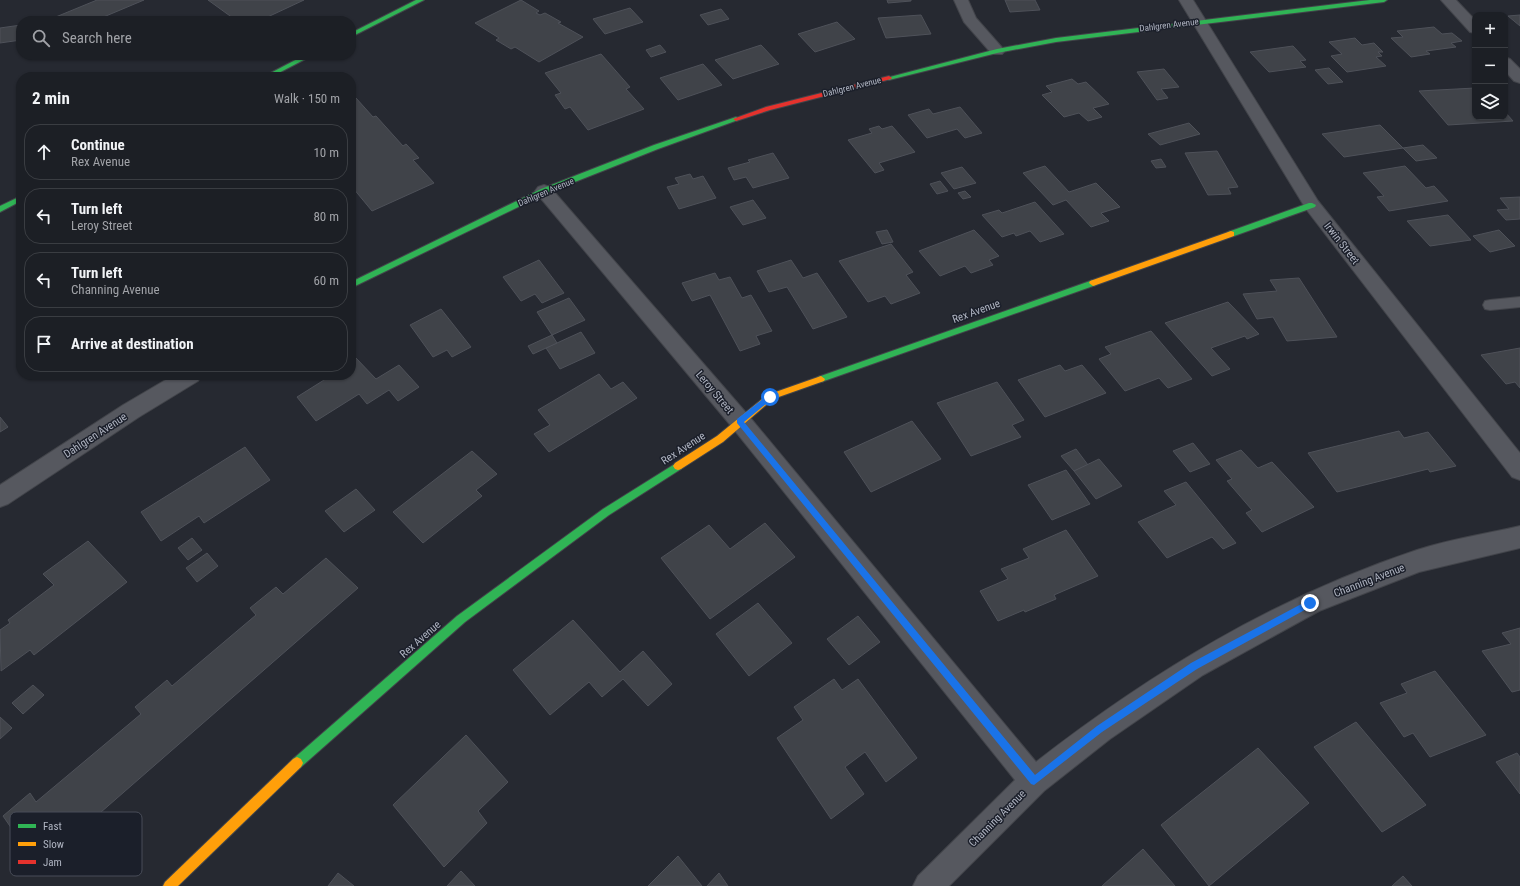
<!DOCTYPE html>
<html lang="en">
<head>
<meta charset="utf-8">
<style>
  body { margin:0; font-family:"Roboto Condensed",sans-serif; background:#25272d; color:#f1f3f6 }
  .controls { position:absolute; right:12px; top:12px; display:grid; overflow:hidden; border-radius:8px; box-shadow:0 1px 3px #0004 }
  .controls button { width:36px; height:36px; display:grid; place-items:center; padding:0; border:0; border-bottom:1px solid #3a3d42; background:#1c1f25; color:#f1f3f6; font:20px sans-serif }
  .stop { position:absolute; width:12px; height:12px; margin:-9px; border:3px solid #1a73e8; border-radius:50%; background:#fff }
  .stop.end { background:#1a73e8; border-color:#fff; box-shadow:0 1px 4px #0008 }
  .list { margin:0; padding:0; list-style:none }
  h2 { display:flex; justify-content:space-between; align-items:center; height:52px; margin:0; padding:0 16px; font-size:17px }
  h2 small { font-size:13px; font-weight:400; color:#a0a2a7 }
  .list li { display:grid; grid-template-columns:26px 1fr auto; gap:12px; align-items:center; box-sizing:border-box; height:56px; margin:0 8px 8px; padding:0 8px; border:1px solid #3a3d42; border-radius:16px }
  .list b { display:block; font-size:15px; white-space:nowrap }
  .list p { margin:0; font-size:13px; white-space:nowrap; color:#a0a2a7 }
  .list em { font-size:13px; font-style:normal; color:#a0a2a7 }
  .icon { flex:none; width:22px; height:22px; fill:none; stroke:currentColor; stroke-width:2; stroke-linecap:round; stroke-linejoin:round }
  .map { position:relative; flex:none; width:1520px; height:886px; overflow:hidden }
  .search { position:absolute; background:#1c1f25; box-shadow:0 1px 3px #0004; left:16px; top:16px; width:340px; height:44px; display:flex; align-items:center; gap:10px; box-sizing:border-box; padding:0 14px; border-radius:16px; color:#a0a2a7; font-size:15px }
  .panel { position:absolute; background:#1c1f25; box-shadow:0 1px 3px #0004; left:16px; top:72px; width:340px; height:308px; border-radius:16px }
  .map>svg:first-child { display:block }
</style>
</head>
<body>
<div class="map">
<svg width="1520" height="886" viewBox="0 0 1520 886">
  <rect width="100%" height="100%" fill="#262931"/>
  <g fill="#404349" stroke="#4e5159">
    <path d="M97 0H144L94 21H46Z"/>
    <path d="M208 0H304L259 21H237Z"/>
    <path d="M521 0 539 11 536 13 540 15 545 13 561 22 558 23 583 37 539 62 515 47 511 49 496 40 499 38 475 23Z"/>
    <path d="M887 0H911V1L888 3Z"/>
    <path d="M1005 0H1035L1040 10 1010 12Z"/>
    <path d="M630 8 643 22 605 34 593 19Z"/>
    <path d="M721 9 729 19 708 25 700 15Z"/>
    <path d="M921 15 931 34 886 38 878 18Z"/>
    <path d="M1520 15V26L1508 16Z"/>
    <path d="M837 22 855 39 815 52 798 34Z"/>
    <path d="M21 25V40L0 43V28Z"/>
    <path d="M1434 27 1442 34 1452 33 1462 41 1451 43 1456 47 1426 51 1430 54 1411 57 1391 38 1403 37 1397 31Z"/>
    <path d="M1355 38 1362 45 1374 43 1383 52H1378L1382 56 1376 57 1386 66 1347 72 1331 56 1342 54 1329 42Z"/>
    <path d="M660 45 666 52 651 57 646 50Z"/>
    <path d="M761 45 779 64 733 79 715 60Z"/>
    <path d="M1293 46 1306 60 1300 61 1306 67 1269 72 1250 52Z"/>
    <path d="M601 54 630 87 626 89 644 109 588 130 570 107 565 109 555 95 561 93 545 73Z"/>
    <path d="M703 64 722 85 678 100 660 78Z"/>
    <path d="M1329 68 1343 82 1328 84 1315 70Z"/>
    <path d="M1164 69 1179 87 1161 89 1168 98 1157 100 1137 72Z"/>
    <path d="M1072 79 1078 84 1086 82 1109 104 1093 108 1102 117 1088 121 1079 113 1064 117 1042 95 1052 92 1046 86Z"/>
    <path d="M1475 88V117H1505V112L1513 121 1448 125 1419 91Z"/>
    <path d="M356 98 373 117 376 116 403 146 406 144 419 158 413 160 434 183 372 211 353 188 351 189V100Z"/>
    <path d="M960 107 982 133 965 138 957 129 927 138 908 115 929 109 933 114Z"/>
    <path d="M1189 123 1200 134 1160 145 1148 134Z"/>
    <path d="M1380 125 1403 148 1344 157 1322 134Z"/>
    <path d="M879 126 882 129 892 126 915 152 879 163 884 170 875 173 848 140 872 133 869 129Z"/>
    <path d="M1423 145 1437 158 1416 161 1403 148Z"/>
    <path d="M1217 151 1238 187 1228 188 1231 194 1208 195 1185 153Z"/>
    <path d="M773 153 789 178 753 188 746 177 734 180 728 168 750 162 748 160Z"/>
    <path d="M1161 159 1166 167 1156 168 1151 161Z"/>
    <path d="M1045 166 1069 192 1096 183 1120 207 1101 213 1109 221 1091 227 1066 200 1053 205 1023 173Z"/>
    <path d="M1405 166 1426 188 1434 186 1448 201 1389 211 1377 197 1384 196 1363 173Z"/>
    <path d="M962 167 976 183 954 189 941 173Z"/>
    <path d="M690 174 693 179 703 176 716 198 679 209 667 187 679 184 675 178Z"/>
    <path d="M940 181 948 191 937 194 930 184Z"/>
    <path d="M965 191 971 197 963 199 958 193Z"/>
    <path d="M1520 197V219L1506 220 1497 210 1509 209 1500 198Z"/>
    <path d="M753 200 766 218 743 225 730 207Z"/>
    <path d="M1035 202 1064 234 1040 242 1030 231 1016 236 1014 233 1002 237 982 215 999 210 1002 213Z"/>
    <path d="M1448 215 1471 240 1430 246 1407 221Z"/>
    <path d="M887 230 893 242 882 244 876 232Z"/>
    <path d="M974 230 999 256 989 260 993 265 971 273 965 266 940 276 919 251Z"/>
    <path d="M1499 230 1515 246 1490 252 1473 236Z"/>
    <path d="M891 244 913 272 906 275 920 293 891 304 885 296 868 302 839 261Z"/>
    <path d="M539 260 564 293 542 303 535 294 521 301 503 277Z"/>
    <path d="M791 260 803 278 817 273 847 317 813 329 787 287 769 292 757 271Z"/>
    <path d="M715 273 719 280 730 277 742 298 751 295 772 331 756 336 760 344 740 351 710 295 692 301 682 283Z"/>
    <path d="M1299 278 1337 337 1287 341 1273 317 1257 319 1243 294 1277 291 1270 280Z"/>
    <path d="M569 298 585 320 552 335 537 312Z"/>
    <path d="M1228 302 1259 334 1247 339 1245 336 1211 348 1230 369 1212 376 1165 323Z"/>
    <path d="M441 309 471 347 452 357 447 350 433 357 410 325Z"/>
    <path d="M1151 331 1192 379 1168 388 1159 378 1125 391 1099 359 1111 354 1105 347Z"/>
    <path d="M581 332 595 353 560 369 546 348Z"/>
    <path d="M552 335 557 343 533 354 528 346Z"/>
    <path d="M1520 348V388L1515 382 1506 384 1481 355Z"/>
    <path d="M355 357 376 379 399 365 419 387 398 401 389 390 367 404 359 394 316 421 297 397 332 375H351V359Z"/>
    <path d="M1060 365 1065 371 1082 365 1106 393 1045 417 1018 380Z"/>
    <path d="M599 374 611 389 623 382 637 398 549 452 534 434 550 425 538 410Z"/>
    <path d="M997 382 1024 420 1012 425 1021 437 971 456 937 403Z"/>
    <path d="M0 417 8 427 0 432Z"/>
    <path d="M912 421 941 459 871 492 844 452Z"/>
    <path d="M1399 431 1404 438 1428 432 1456 466 1430 472 1428 469 1337 492 1308 453Z"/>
    <path d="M1193 443 1210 464 1190 472 1173 451Z"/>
    <path d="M245 447 270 480 204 523 199 516 161 541 141 512Z"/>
    <path d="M1076 449 1088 465 1074 471 1061 456Z"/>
    <path d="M1241 450 1258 468 1272 462 1314 507 1262 532 1246 513 1252 510 1227 481 1232 479 1216 460Z"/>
    <path d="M472 451 497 474 476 490 482 496 423 543 393 512Z"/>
    <path d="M1099 459 1122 486 1096 499 1074 471Z"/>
    <path d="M1066 470 1090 504 1052 520 1028 485Z"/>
    <path d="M1186 482 1236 543 1223 549 1212 537 1167 558 1138 522 1176 505 1164 491Z"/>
    <path d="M356 489 375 510 344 532 325 511Z"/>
    <path d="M765 523 795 557 710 619 661 558 709 525 730 549Z"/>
    <path d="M1066 530 1098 576 1054 595 1056 599 1025 612 1024 610 998 621 980 591 1008 579 1001 569 1029 558 1023 549Z"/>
    <path d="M192 538 202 550 188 560 178 548Z"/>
    <path d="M88 541 127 582 34 655 30 650 1 671 0 630 10 623 8 620 54 585 43 574Z"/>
    <path d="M207 553 218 566 197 582 186 568Z"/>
    <path d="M326 558 358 588 38 867 3 816 30 793 36 802 141 714 135 707 167 680 172 686 256 615 250 608 276 587 283 594Z"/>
    <path d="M758 603 792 643 749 676 716 634Z"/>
    <path d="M858 616 880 642 849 665 827 639Z"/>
    <path d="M573 620 620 672 643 651 672 684 648 706 623 679 602 697 589 682 550 715 513 670Z"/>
    <path d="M1520 628V690L1512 692 1482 651 1511 644 1502 633Z"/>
    <path d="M1435 671 1486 735 1430 757 1413 733 1404 737 1380 703 1407 693 1401 684Z"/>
    <path d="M834 679 842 690 858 679 917 758 886 782 865 752 845 767 864 794 831 819 777 738 803 720 794 707Z"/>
    <path d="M33 685 44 695 23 714 12 703Z"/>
    <path d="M0 717 12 728 0 739Z"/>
    <path d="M1356 722 1426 805 1382 832 1314 747Z"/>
    <path d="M466 735 508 782 478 811 487 823 444 867 393 805Z"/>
    <path d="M1258 748 1309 803 1209 886 1161 825Z"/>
    <path d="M1517 753 1520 757V794L1496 762Z"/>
    <path d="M1143 849 1175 886H1102Z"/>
    <path d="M678 856 702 886H648Z"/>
    <path d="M461 871 475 886H447Z"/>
    <path d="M338 873 354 886H328Z"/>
    <path d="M719 873 728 886H707Z"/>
    <path d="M1403 876 1412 886H1392Z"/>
  </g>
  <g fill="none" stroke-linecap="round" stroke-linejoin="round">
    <g stroke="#42444a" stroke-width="2">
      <path id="lane" d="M1520 297V307L1490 310 1485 309 1483 305 1485 301 1490 300Z"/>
    </g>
    <g stroke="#42444a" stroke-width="2">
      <g id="street">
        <path d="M954 0H968L976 18 1005 51 1002 54H992L964 22Z"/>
        <path d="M1179 0H1193L1318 201 1520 453V480L1512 477 1306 209Z"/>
        <path d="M1441 0H1456L1475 20V33L1470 32Z"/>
        <path d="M1505 57 1510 59 1520 69V83L1514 81 1505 71Z"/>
        <path d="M544 185 550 187 748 415 1036 762C1153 671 1276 597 1417 550 1450 539 1486 534 1520 526V548L1419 572 1319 611 1203 675 1110 739 1044 791 949 886H913L918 876 1015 780 732 427 538 195 535 191 538 187Z"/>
        <path d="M174 375H201L198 381 139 417 8 504 0 507V485L123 405Z"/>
      </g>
    </g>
    <g stroke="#42444a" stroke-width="2">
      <g id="fast">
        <path d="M416 0H424L351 37V33Z"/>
        <path d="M1370 0H1387L1384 2 1056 42 997 53 889 80 886 78 997 49 1056 38Z"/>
        <path d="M305 55H313L271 77H263Z"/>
        <path d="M736 117 739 119 738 120 658 149 547 193 351 288V282L541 189 654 145Z"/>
        <path d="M21 196V201L0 212V206Z"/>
        <path d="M1309 203H1312L1316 205 1315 207 1234 236H1228L1227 234 1228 232Z"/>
        <path d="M1093 280 1097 283 1096 285 824 381 821 382 817 379 818 377Z"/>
        <path d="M678 462 681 463 683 466 681 469 609 515 465 622 301 767 297 769 293 767 291 763 293 759 457 616 603 509Z"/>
      </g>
    </g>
    <g stroke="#42444a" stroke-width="2">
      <g id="slow">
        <path d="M1231 231 1234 232V236L1096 285 1093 286 1089 283 1090 281Z"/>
        <path d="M821 376 825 379 824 381 773 399 723 442 681 469 678 470 675 469 673 466 675 463 717 436 767 395Z"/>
        <path d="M297 757 301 759 303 763 301 767 178 886H163L165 882 293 759Z"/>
      </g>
    </g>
    <g stroke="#42444a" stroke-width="2">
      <path id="jam" d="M889 76 892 78 891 79 770 110 736 121 733 119 766 107Z"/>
    </g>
    <use href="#lane" fill="#56585f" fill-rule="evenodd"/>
    <use href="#street" fill="#56585f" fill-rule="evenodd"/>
    <use href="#fast" fill="#30b455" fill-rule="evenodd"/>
    <use href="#slow" fill="#ff9f0a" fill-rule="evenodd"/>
    <use href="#jam" fill="#e5322d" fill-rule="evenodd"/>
  </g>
  <path fill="#1a73e8" d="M768 395H772V399L744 422 1035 775 1097 726 1191 663 1307 601H1312L1313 603 1312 606 1197 669 1102 732 1034 785 1031 784 737 423V419Z"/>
  <g text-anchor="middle" stroke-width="3" stroke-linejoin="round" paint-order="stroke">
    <g font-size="9" fill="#b0b5c2" stroke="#1b1f2a">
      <text transform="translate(1169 25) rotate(-7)" y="3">Dahlgren Avenue</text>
      <text transform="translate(852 87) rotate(-14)" y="3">Dahlgren Avenue</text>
      <text transform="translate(546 192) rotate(-23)" y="3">Dahlgren Avenue</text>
    </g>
    <g font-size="11" fill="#b0b5c2" stroke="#1b1f2a">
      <text transform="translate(1342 243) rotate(52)" y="4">Irwin Street</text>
      <text transform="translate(976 311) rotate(-20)" y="4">Rex Avenue</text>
      <text transform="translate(715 392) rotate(50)" y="4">Leroy Street</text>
      <text transform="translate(95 435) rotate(-33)" y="4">Dahlgren Avenue</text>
      <text transform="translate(683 448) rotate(-33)" y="4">Rex Avenue</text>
      <text transform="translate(1369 580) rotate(-21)" y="4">Channing Avenue</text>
      <text transform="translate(420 639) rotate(-41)" y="4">Rex Avenue</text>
      <text transform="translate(997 818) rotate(-45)" y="4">Channing Avenue</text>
    </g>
  </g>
  <rect x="10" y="812" width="132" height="64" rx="6" fill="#1b1f2a" stroke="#484c58" stroke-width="1"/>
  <rect x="18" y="824" width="18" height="4" fill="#30b455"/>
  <rect x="18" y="842" width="18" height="4" fill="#ff9f0a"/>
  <rect x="18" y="860" width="18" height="4" fill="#e5322d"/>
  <g font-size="11" fill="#b0b5c2">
    <text x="43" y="830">Fast</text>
    <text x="43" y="848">Slow</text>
    <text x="43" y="866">Jam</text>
  </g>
</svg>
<div class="controls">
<button>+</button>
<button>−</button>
<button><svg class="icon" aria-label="layers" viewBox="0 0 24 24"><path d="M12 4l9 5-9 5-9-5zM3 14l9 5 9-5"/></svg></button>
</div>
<div class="stop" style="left:770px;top:397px"></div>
<div class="stop end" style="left:1310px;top:603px"></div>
<div class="search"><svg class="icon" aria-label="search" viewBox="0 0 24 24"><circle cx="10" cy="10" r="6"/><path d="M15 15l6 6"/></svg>Search here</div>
<section class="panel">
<h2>2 min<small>Walk · 150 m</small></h2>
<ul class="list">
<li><svg class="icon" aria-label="ahead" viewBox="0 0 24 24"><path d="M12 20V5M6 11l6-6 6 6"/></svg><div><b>Continue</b><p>Rex Avenue</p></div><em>10 m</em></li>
<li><svg class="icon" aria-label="left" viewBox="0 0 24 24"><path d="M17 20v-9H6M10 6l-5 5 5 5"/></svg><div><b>Turn left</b><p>Leroy Street</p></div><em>80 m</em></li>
<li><svg class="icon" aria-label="left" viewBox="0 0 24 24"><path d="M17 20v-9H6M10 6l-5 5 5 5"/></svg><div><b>Turn left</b><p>Channing Avenue</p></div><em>60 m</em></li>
<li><svg class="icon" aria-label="arrive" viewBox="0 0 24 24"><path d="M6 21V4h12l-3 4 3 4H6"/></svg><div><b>Arrive at destination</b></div></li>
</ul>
</section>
</div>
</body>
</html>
